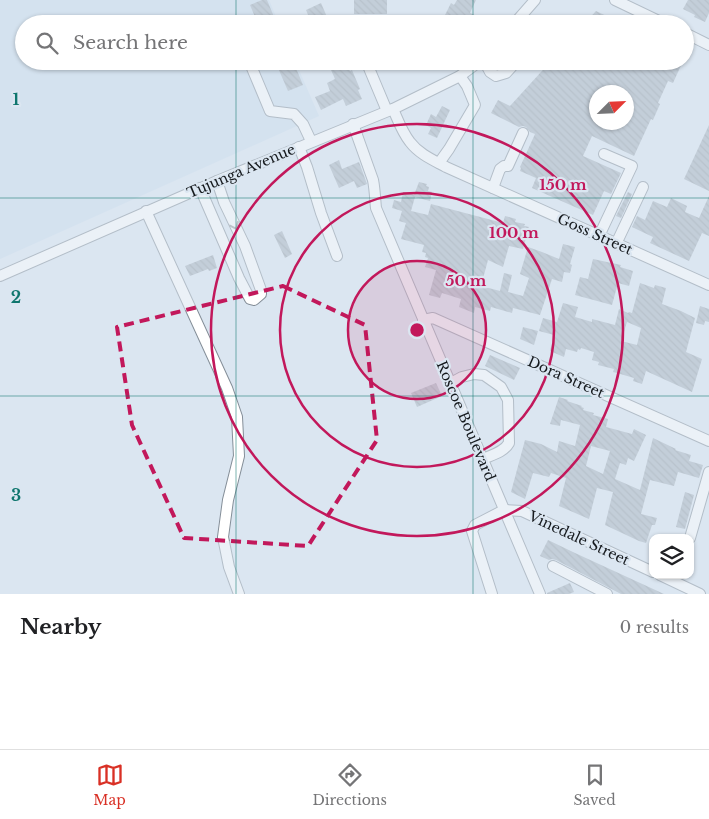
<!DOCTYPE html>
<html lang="en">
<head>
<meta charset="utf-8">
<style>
  body { margin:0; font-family:"Libre Baskerville",serif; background:#f6f6f6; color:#202124 }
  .controls { position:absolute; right:15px; bottom:15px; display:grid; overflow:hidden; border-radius:10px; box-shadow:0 1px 4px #0004 }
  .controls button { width:45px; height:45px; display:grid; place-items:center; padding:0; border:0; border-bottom:1px solid #e0e0e0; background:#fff; color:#202124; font:25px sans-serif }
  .compass { position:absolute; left:589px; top:85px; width:45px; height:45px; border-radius:50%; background:#fff; box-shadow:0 1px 4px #0004; rotate:66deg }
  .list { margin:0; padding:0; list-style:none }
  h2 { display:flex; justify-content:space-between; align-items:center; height:65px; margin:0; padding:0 20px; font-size:21px }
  h2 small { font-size:16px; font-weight:400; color:#757577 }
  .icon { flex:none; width:28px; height:28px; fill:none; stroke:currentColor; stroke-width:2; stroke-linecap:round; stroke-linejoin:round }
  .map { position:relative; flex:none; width:709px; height:594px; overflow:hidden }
  .search { position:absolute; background:#fff; box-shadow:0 1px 4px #0004; left:15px; right:15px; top:15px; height:55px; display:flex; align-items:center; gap:12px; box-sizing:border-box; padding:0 18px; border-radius:28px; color:#757577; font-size:19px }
  .sheet { height:155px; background:#fff }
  nav { display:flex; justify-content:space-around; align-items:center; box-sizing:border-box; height:70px; border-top:1px solid #e0e0e0; background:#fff; font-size:14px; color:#757577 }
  nav a { display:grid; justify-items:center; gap:2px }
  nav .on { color:#d93025 }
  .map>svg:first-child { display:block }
</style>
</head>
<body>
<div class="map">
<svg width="709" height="594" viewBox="0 0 709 594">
  <defs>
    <pattern id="building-back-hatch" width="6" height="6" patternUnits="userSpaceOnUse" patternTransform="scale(1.25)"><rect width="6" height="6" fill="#a7b2bc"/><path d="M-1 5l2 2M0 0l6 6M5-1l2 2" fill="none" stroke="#8f98a1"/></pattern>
  </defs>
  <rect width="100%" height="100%" fill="#dbe6f1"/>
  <path fill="#cde" d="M0 0H269L279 24H24V61H295L319 116 0 259Z"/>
  <g fill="url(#building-back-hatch)" fill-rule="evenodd">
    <path d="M262 0H267L277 24H258L250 5Z"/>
    <rect x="354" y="0" width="33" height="14"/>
    <path d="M457 0H476L470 13 477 16 473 24H445L447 20 443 19 451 3 454 5Z"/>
    <path d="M688 0H709V13L705 22 694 17 695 15 683 9Z"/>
    <path d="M321 3 330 24H312L306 10Z"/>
    <path d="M596 11 623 24H584Z"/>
    <path d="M275 61H293L303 85 288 91Z"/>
    <path d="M327 61H345L350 71 352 70 360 89 358 90 362 99 346 106 343 99 321 110 315 97 330 91 327 83 335 79Z"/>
    <path d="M551 61H683L673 83 668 81 658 103 660 104 653 120 651 119 634 156 592 136 583 156 621 173 611 194 604 191 593 215 532 188 536 178 520 171 521 168 520 167 535 134 530 132 526 127 523 126 519 127 491 113 498 100 510 106ZM596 92H626V122H596Z"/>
    <path d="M442 106 450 110 437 138 428 134 431 128 426 125 431 114 436 117Z"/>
    <path d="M709 125V191L684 179Z"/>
    <path d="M339 160 342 169 359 162 367 184 357 188 354 181 339 188 329 165Z"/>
    <path d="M419 182 427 184 426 186 429 187 428 191 432 192 430 201 415 197 411 211 428 215 431 204 503 223 505 216 516 219 515 222 525 224 524 226 529 227 523 249 509 246 503 267 488 260 481 286 500 291 504 273 512 275 508 292 523 296 529 278 520 274 528 247 542 252 559 259 563 244 575 247 570 264 572 265 570 273 564 272 562 282 552 279 540 315 513 308 512 313 491 307 490 311 475 307 474 313 459 307 461 299 442 293 440 298 429 295 436 270 425 267 428 258 425 257 426 253 422 252 424 245 401 239 406 223 399 221 402 211 392 208 394 200 401 202 403 192 414 195Z"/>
    <path d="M628 192 632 194 621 218 616 216Z"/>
    <path d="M709 196V236L702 233 689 261 650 243 653 237 632 227 637 216 645 220 653 201 667 207 671 198 687 206 685 212 699 218Z"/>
    <path d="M282 231 292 254 285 258 274 235Z"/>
    <path d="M213 255 217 268 209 271 208 269 190 276 185 266Z"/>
    <path d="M593 259 621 265 620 267 633 271 629 286 618 283 612 305 575 295 580 277 588 279Z"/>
    <path d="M640 283 654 288 655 285 666 288 662 304 681 311 695 318 686 352 702 359 692 392 646 371 642 384 633 381 634 378 617 373 613 372 614 369 598 365 599 362 592 360 594 352 581 348 580 350 578 349 577 352 566 349 564 357 550 351 554 335 539 331 543 318 557 322 563 303 578 307 575 317 592 322V319L615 325 619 309 628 313 629 312 632 313ZM627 322 641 328 637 345 621 341Z"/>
    <path d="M700 306 709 309V322L705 321 704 325 696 323Z"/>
    <path d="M523 327 538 331 534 345 520 339Z"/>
    <path d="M490 355 520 368 514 380 485 366Z"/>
    <path d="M436 383 442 396 417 407 411 393Z"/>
    <path d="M559 397 568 400 567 401 582 406 581 407 584 408 583 410 594 413 593 415 608 419 606 427 632 434 634 429 646 435 634 461 628 458 626 465 620 463 615 479 640 490 653 438 676 449 675 450 691 455 689 461 703 465 699 478 678 472 674 486 650 480 641 514 657 518 655 525H652L646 543 639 541 605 525 613 492 597 488 589 519 559 506 566 478 551 473 549 477 533 473 525 499 511 492 525 440 541 444 557 452 559 441 575 446 580 425 561 420 560 426 550 424ZM591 446 610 451 603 474 586 466Z"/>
    <path d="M685 492 694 495 685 529 676 527Z"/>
    <path d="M548 540 575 553 664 594H621L556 560 552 559 549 560 540 556Z"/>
    <path d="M570 583 574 592 569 594H547V593Z"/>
  </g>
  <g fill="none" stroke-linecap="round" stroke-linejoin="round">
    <g stroke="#848e98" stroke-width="12">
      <g id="minor">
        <path d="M615 0 665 24"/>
        <path d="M514 24 535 0"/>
        <path d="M685 33 709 45"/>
        <path d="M249 61 270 111 294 114 303 124 311 141"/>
        <path d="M366 61 387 111"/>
        <path d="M484 61 490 72 496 76 506 73 517 61"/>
        <path d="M393 109C398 120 402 132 410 142 419 154 433 160 446 167L709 285"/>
        <path d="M353 124 373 180C375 190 375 199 376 208L540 594"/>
        <path d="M299 147 307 167 321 213 337 256"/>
        <path d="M439 163 449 149 475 105 467 86 460 76"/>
        <path d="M200 188 239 278 250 299 254 300 261 294V290L245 246 224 202 217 181"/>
        <path d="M493 188 500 169 504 166H508L523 133"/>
        <path d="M146 211 227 388 237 417 239 456 228 500 223 537 229 567 239 594"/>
        <path d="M599 236 632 166 604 154"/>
        <path d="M616 244 643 187"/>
        <path d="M0 276 217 181 393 109 460 76 480 61"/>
        <path d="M423 320 433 318 709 441"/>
        <path d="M451 383 462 377 474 374 484 375 501 387 508 400 509 443C504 452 492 455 483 459"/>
        <path d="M690 538 709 472"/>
        <path d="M553 566 607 594"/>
        <path d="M660 575 700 594"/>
        <path d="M492 594 472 531 475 525 504 510 522 511 653 572"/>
      </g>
    </g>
    <use href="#minor" stroke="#fff" stroke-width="10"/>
  </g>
  <defs><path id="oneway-chevron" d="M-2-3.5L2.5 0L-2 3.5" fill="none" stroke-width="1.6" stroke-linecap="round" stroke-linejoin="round" transform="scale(1.25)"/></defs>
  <use stroke="#969899" href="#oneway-chevron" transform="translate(235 226) rotate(65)"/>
  <path d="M0 0H709V594H0ZM283 286 365 325 377 440 308 546 184 538 132 425 117 327Z" fill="#dbe6f1" fill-opacity=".55" fill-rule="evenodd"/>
  <path fill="none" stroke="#c2185b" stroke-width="4" stroke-dasharray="10 6" stroke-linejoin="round" d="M283 286 365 325 377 440 308 546 184 538 132 425 117 327Z"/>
  <path fill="none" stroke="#0f766e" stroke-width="1" stroke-opacity="0.55" d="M236 0V24M473 0V24M236 61V594M473 61V594M0 198H709M0 396H709"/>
  <circle cx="417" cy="330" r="69" fill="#c2185b" fill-opacity=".12"/>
  <g fill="none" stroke="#c2185b" stroke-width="2.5">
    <circle cx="417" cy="330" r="69"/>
    <circle cx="417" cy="330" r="137"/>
    <circle cx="417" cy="330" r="206"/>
  </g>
  <g text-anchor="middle" stroke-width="4.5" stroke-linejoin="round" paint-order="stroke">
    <g font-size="14" fill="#15191d" stroke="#dbe6f1">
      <text transform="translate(241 171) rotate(-23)" y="5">Tujunga Avenue</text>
      <text transform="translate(595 234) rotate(24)" y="5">Goss Street</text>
      <text transform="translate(566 377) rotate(24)" y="5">Dora Street</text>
      <text transform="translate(466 421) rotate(67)" y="5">Roscoe Boulevard</text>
      <text transform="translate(579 538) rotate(25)" y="5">Vinedale Street</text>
    </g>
  </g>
  <g font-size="16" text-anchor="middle" font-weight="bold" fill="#0f766e" stroke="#dbe6f1" stroke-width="4.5" stroke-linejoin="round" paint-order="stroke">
    <text x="16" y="105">1</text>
    <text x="16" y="303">2</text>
    <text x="16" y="501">3</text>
  </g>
  <circle cx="417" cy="330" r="8" fill="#c2185b" stroke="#dbe6f1" stroke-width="2.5"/>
  <g font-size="15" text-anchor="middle" font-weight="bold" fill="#c2185b" stroke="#dbe6f1" stroke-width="4.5" stroke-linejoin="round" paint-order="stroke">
    <text x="563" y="190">150 m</text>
    <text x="514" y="238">100 m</text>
    <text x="466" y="286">50 m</text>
  </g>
</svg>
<div class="controls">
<button><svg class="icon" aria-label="layers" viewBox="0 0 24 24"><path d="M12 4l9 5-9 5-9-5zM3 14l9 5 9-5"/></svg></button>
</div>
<svg class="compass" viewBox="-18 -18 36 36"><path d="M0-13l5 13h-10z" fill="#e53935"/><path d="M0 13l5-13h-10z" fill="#757577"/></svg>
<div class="search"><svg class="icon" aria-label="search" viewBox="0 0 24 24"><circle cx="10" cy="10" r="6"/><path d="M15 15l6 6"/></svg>Search here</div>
</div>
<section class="sheet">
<h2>Nearby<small>0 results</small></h2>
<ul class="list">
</ul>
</section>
<nav>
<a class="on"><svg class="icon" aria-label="map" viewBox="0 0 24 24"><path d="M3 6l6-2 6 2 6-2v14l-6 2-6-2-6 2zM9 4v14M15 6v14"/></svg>Map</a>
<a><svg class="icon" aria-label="directions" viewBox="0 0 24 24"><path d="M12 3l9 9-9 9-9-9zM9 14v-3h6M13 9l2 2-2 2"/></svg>Directions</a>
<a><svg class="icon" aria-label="saved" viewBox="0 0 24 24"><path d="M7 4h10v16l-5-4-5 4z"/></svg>Saved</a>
</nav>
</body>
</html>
